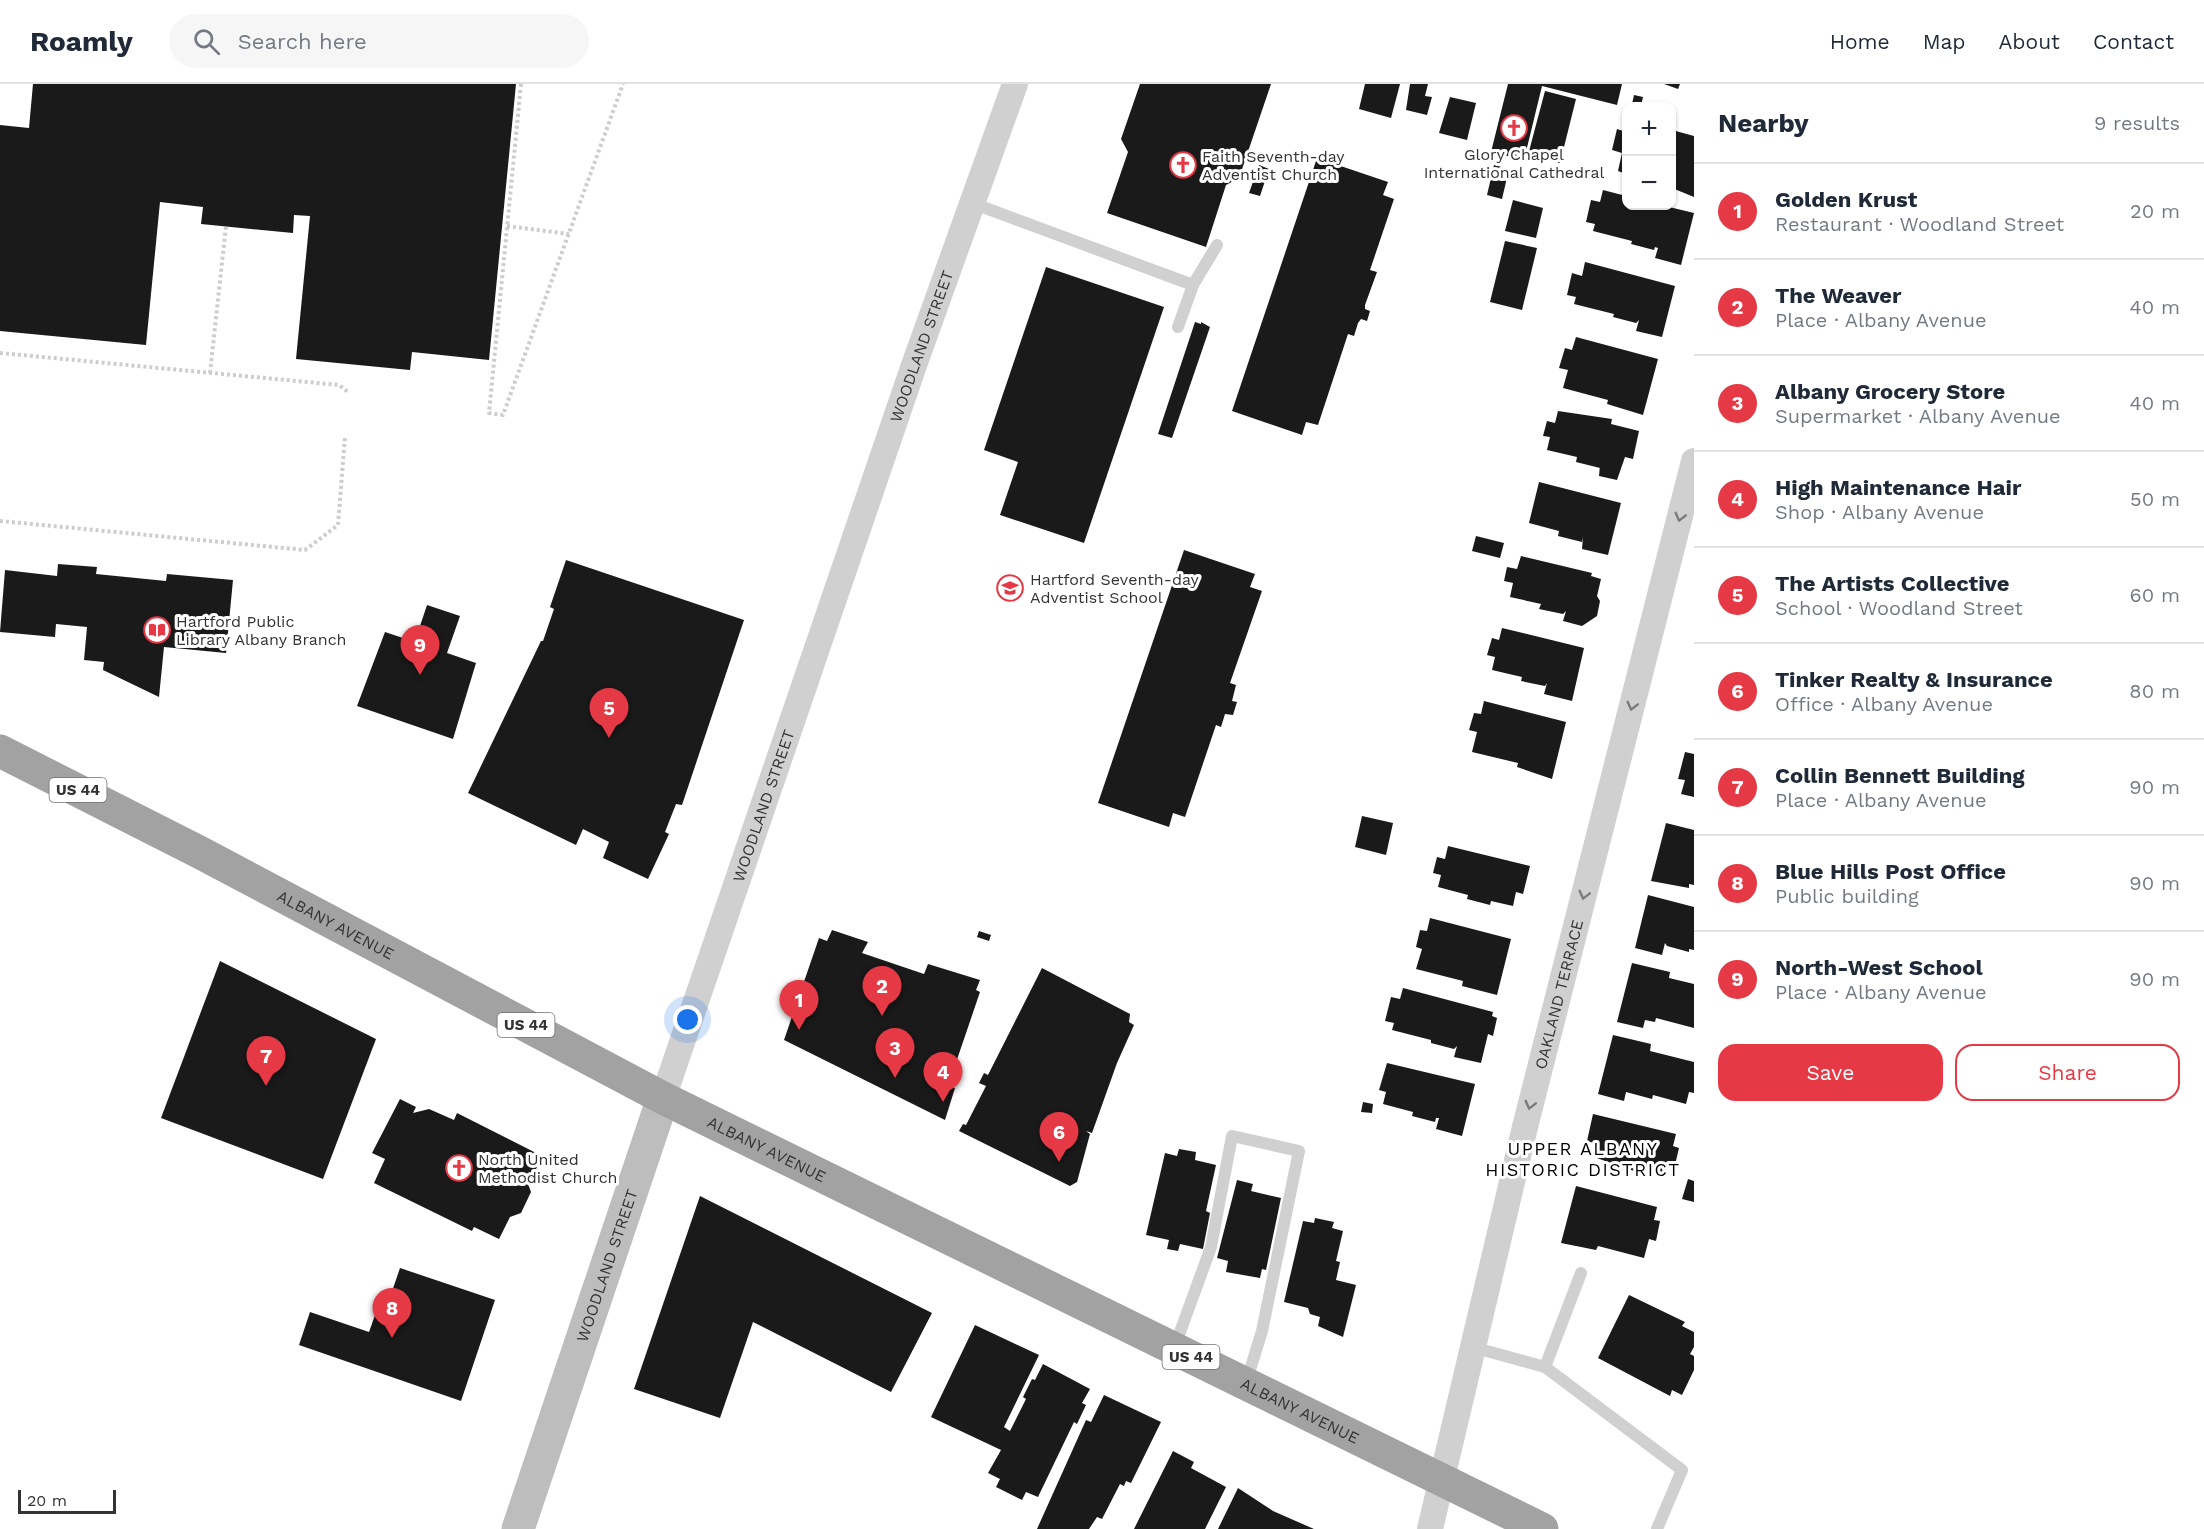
<!DOCTYPE html>
<html lang="en">
<head>
<meta charset="utf-8">
<style>
  body { margin:0; font-family:"Work Sans",sans-serif; background:#f6f6f7; color:#1f2937 }
  .controls { position:absolute; right:18px; top:18px; display:grid; overflow:hidden; border-radius:12px; box-shadow:0 2px 4px #0004 }
  .controls button { width:54px; height:54px; display:grid; place-items:center; padding:0; border:0; border-bottom:2px solid #e0e1e3; background:#fff; color:#1f2937; font:30px sans-serif }
  .scale { position:absolute; left:18px; bottom:15px; width:98px; box-sizing:border-box; padding-left:6px; border:3px solid #333; border-top:0; font-size:16px; line-height:21px; white-space:nowrap; color:#333; -webkit-text-stroke:4px #fff; paint-order:stroke }
  .you { position:absolute; left:688px; top:936px; width:21px; height:21px; margin:-15px; border:4px solid #fff; border-radius:50%; background:#1a73e8; box-shadow:0 0 0 9px #1a73e833 }
  .badge { display:grid; place-items:center; width:39px; height:39px; border-radius:50%; background:#e63946; color:#fff; font-size:20px; font-weight:700 }
  .pin { position:absolute; translate:-50% -50px; filter:drop-shadow(0 2px 3px #0008) }
  .pin::after { content:''; position:absolute; top:32px; width:21px; height:18px; background:inherit; clip-path:polygon(0 0,100% 0,50% 100%) }
  .list { margin:0; padding:0; list-style:none }
  h2 { display:flex; justify-content:space-between; align-items:center; height:78px; margin:0; padding:0 24px; font-size:26px }
  h2 small { font-size:20px; font-weight:400; color:#747a83 }
  .list li { display:grid; grid-template-columns:39px 1fr auto; gap:18px; align-items:center; box-sizing:border-box; height:96px; padding:0 24px; border-top:2px solid #e0e1e3 }
  .list b { display:block; font-size:22px; white-space:nowrap }
  .list p { margin:0; font-size:20px; white-space:nowrap; color:#747a83 }
  .list em { font-size:20px; font-style:normal; color:#747a83 }
  .actions { display:flex; gap:12px; padding:18px 24px }
  .actions a { flex:1; padding:14px 0; border:2px solid #e63946; border-radius:18px; text-align:center; font-size:21px; color:#e63946 }
  .actions .main { background:#e63946; color:#fff }
  .icon { flex:none; width:33px; height:33px; fill:none; stroke:currentColor; stroke-width:2; stroke-linecap:round; stroke-linejoin:round }
  .map { position:relative; flex:none; width:1694px; height:1445px; overflow:hidden }
  header { display:flex; align-items:center; gap:36px; box-sizing:border-box; height:84px; padding:0 30px; background:#fff; border-bottom:2px solid #e0e1e3 }
  header strong { font-size:28px }
  nav { display:flex; gap:33px; margin-inline-start:auto; font-size:21px }
  .search { width:420px; height:54px; background:#f6f6f7; display:flex; align-items:center; gap:15px; box-sizing:border-box; padding:0 21px; border-radius:33px; color:#747a83; font-size:22px }
  main { display:flex }
  aside { flex:1; background:#fff }
  .map>svg:first-child { display:block }
</style>
</head>
<body>
<header>
<strong>Roamly</strong>
<div class="search"><svg class="icon" aria-label="search" viewBox="0 0 24 24"><circle cx="10" cy="10" r="6"/><path d="M15 15l6 6"/></svg>Search here</div>
<nav><a>Home</a><a>Map</a><a>About</a><a>Contact</a></nav>
</header>
<main>
<div class="map">
<svg width="1694" height="1445" viewBox="0 0 1694 1445">
  <rect width="100%" height="100%" fill="#fff"/>
  <g fill="#1a1a1a">
    <path d="M33 0H516L489 276 412 268 410 286 296 275 310 132 294 131 293 149 201 140 203 123 160 118 146 261 0 247V41L29 44Z"/>
    <path d="M1140 0H1271L1239 94 1226 101 1206 163 1107 129 1128 68 1121 55Z"/>
    <path d="M1365 0H1400L1391 34 1359 25Z"/>
    <path d="M1410 0H1428L1425 12 1432 13 1427 31 1406 26Z"/>
    <path d="M1508 0H1622L1617 21 1542 2 1524 76 1491 68Z"/>
    <path d="M1664 0H1680L1678 5Z"/>
    <path d="M1545 7 1576 15 1560 79 1528 71Z"/>
    <path d="M1634 11 1643 13 1641 22 1632 20Z"/>
    <path d="M1450 13 1476 19 1467 56 1439 49Z"/>
    <path d="M1617 45 1626 48V90L1618 87 1622 69 1612 66Z"/>
    <path d="M1672 46 1694 52V113L1672 104Z"/>
    <path d="M1317 74 1388 98 1383 111 1394 115 1370 186 1377 188 1365 221V225L1370 227 1367 237 1361 235 1358 239 1354 252 1348 250 1318 341 1306 338 1302 351 1232 327Z"/>
    <path d="M1259 81 1269 85 1260 112 1249 109Z"/>
    <path d="M1494 81 1509 85 1502 115 1487 111Z"/>
    <path d="M1603 106 1626 112V122H1665L1694 129 1681 181 1655 174 1658 164 1655 163 1654 166 1631 160 1632 157 1593 147 1595 140 1586 138 1591 116 1600 118Z"/>
    <path d="M1513 116 1543 124 1536 154 1505 147Z"/>
    <path d="M1505 157 1537 164 1522 226 1490 218Z"/>
    <path d="M1585 178 1675 202 1662 253 1636 247 1639 236 1636 239 1613 233 1614 230 1574 220 1576 213 1567 211 1572 189 1582 192Z"/>
    <path d="M1046 183 1164 223 1084 459 1000 431 1018 378 984 366Z"/>
    <path d="M1195 238 1201 240V238L1210 243 1172 354 1158 350Z"/>
    <path d="M1576 253 1658 275 1643 331 1607 320 1608 316 1563 304 1568 286 1559 284 1565 264 1572 266Z"/>
    <path d="M1558 327 1612 335 1611 340 1639 347 1633 375 1625 373 1617 396 1599 392 1600 381V384L1576 378 1577 373 1547 366 1550 353 1543 352 1547 337 1555 339Z"/>
    <path d="M1539 398 1621 419 1608 471 1582 465 1583 453 1582 458 1558 452 1559 447 1529 439Z"/>
    <path d="M1476 452 1504 459 1500 474 1472 467Z"/>
    <path d="M1184 466 1255 490 1250 503 1262 507 1230 599 1236 601 1232 617 1237 618 1233 631 1225 630 1221 643 1216 641 1185 733 1173 729 1169 743 1098 719Z"/>
    <path d="M1521 472 1592 489 1591 492 1601 495 1597 512 1600 517 1597 532 1582 542 1563 537 1566 527 1563 530 1539 525 1541 520 1510 513 1513 499 1504 497 1507 483 1517 485Z"/>
    <path d="M566 476 744 536 682 721 676 720 665 748 669 750 648 795 603 774 609 758 583 745 576 761 468 709 541 557H543L554 525 550 523Z"/>
    <path d="M58 480 97 483 96 490 166 497 167 490 233 496 226 569 164 563 159 613 103 586 104 578 84 576 87 543 56 540 55 553 0 548 5 486 57 492Z"/>
    <path d="M427 521 460 532 447 569 476 579 453 655 357 622 385 548 406 555 410 545 418 548Z"/>
    <path d="M1502 544 1584 564 1572 617 1544 610 1547 599 1545 602 1521 597 1522 593 1492 586 1495 573 1487 571 1492 554 1499 556Z"/>
    <path d="M1484 617 1566 638 1552 695 1517 683 1518 679 1472 668 1477 648 1469 646 1474 629 1481 630Z"/>
    <path d="M1685 668 1694 670V713L1681 710 1685 696 1678 695Z"/>
    <path d="M1362 732 1393 739 1386 771 1355 763Z"/>
    <path d="M1666 739 1694 746V801L1689 800V804L1651 797Z"/>
    <path d="M1448 762 1530 782 1523 810 1516 808 1513 822 1491 817 1490 821 1467 815 1468 811 1438 803 1441 791 1433 789 1437 773 1445 775Z"/>
    <path d="M1648 811 1694 823V866L1689 865V868L1667 862 1665 859 1662 871 1635 864Z"/>
    <path d="M1430 834 1511 855 1497 911 1462 902 1463 897 1416 885 1422 865 1416 863 1420 846 1427 847Z"/>
    <path d="M832 846 868 858 862 869 924 890 928 880 980 896 976 906 980 908 948 1002 955 1004 945 1036 784 956 819 854 827 857Z"/>
    <path d="M979 847 991 851 989 857 977 853Z"/>
    <path d="M220 877 376 955 323 1095 161 1034Z"/>
    <path d="M1632 879 1670 888 1669 894 1694 900V944L1656 934 1655 938 1645 936 1643 944 1617 938Z"/>
    <path d="M1042 884 1130 930 1129 938 1134 941 1117 979 1092 1049 1086 1047 1090 1050 1077 1098 1070 1102 959 1047 963 1040 966 1041 986 1002 979 999 984 989 988 991Z"/>
    <path d="M1403 904 1493 928 1492 932 1497 934 1493 952 1488 950 1481 979 1454 973 1457 962 1454 965 1431 959V956L1392 946 1394 939 1385 937 1391 913 1400 915Z"/>
    <path d="M1613 951 1651 960 1650 967 1694 978V1009L1689 1008 1686 1020 1653 1011 1652 1015 1626 1008 1624 1017 1598 1010Z"/>
    <path d="M1387 979 1475 1000 1462 1052 1436 1045 1439 1034H1436L1435 1038 1412 1032 1413 1028 1383 1020 1386 1008 1379 1006Z"/>
    <path d="M400 1015 416 1023 413 1029 429 1025 454 1036 457 1029 542 1072 532 1094 529 1093 527 1097 531 1108 521 1129 510 1133 499 1155 474 1143 472 1147 374 1099 385 1075 372 1069Z"/>
    <path d="M1363 1018 1373 1020 1372 1029 1361 1028Z"/>
    <path d="M1593 1030 1676 1050 1673 1062 1679 1064 1675 1081 1668 1079 1665 1091 1635 1084 1634 1087 1591 1072 1594 1059 1587 1057Z"/>
    <path d="M1179 1065 1196 1068 1195 1076 1216 1081 1206 1127 1210 1129 1203 1165 1180 1160 1178 1167 1167 1165 1169 1156 1146 1151 1165 1069 1177 1072Z"/>
    <path d="M1688 1095 1694 1097V1118L1682 1115Z"/>
    <path d="M1237 1096 1253 1100 1251 1107 1281 1114 1266 1186 1262 1185 1260 1194 1226 1188 1228 1177 1217 1174Z"/>
    <path d="M1576 1102 1657 1123 1654 1136 1660 1137 1656 1157 1649 1155 1644 1174 1598 1162 1596 1166 1561 1159Z"/>
    <path d="M700 1112 932 1229 891 1308 753 1238 720 1334 634 1305Z"/>
    <path d="M1315 1134 1334 1138 1332 1144 1343 1147 1336 1177 1340 1178 1336 1196 1356 1201 1343 1253 1318 1242 1320 1233 1310 1230 1308 1224 1284 1218 1303 1137 1314 1139Z"/>
    <path d="M400 1184 495 1216 461 1317 299 1261 310 1228 369 1248 379 1220 387 1222Z"/>
    <path d="M1629 1211 1685 1238 1682 1242 1694 1248V1263L1690 1270 1694 1272V1286L1682 1311 1672 1306 1670 1312 1598 1274Z"/>
    <path d="M975 1241 1039 1271 1004 1343 1010 1347 1026 1315 1023 1313 1032 1295 1035 1296 1043 1280 1090 1305 1082 1319 1086 1321 1077 1340 1074 1338 1038 1413 1026 1408 1022 1416 996 1403 1000 1395 988 1389 1001 1366 931 1333Z"/>
    <path d="M1104 1311 1161 1338 1131 1399 1126 1397 1124 1402 1120 1400 1102 1435 1097 1433 1089 1445H1037L1086 1336 1091 1338Z"/>
    <path d="M1173 1367 1194 1378 1191 1384 1226 1403 1205 1445H1134Z"/>
    <path d="M1238 1404 1273 1427 1314 1445H1218Z"/>
  </g>
  <g fill="none" stroke-linecap="round" stroke-linejoin="round">
    <g stroke="#cdcdcd" stroke-width="4" stroke-dasharray="3 3" stroke-linecap="butt">
      <path d="M521 0 489 329 503 331 623 0"/>
      <path d="M507 142 569 150"/>
      <path d="M0 269 339 301 348 308"/>
      <path d="M210 289 226 142"/>
      <path d="M0 437 305 466 338 441 345 352"/>
    </g>
    <g stroke="#d0d0d0" stroke-width="12">
      <path d="M972 119 1193 201 1178 243"/>
      <path d="M1193 201 1217 161"/>
      <path d="M1175 1262 1211 1163 1232 1052 1299 1067 1262 1247 1246 1299"/>
      <path d="M1472 1263 1545 1283 1682 1386 1657 1445"/>
      <path d="M1545 1283 1581 1189"/>
    </g>
    <g stroke="#d0d0d0" stroke-width="26">
      <path id="s1" d="M663 1014 913 284 1015 0"/>
      <path id="s2" d="M1430 1445 1525 1043 1694 377"/>
    </g>
    <path stroke="#bdbdbd" stroke-width="33" id="s3" d="M518 1445 663 1014"/>
    <path stroke="#a2a2a2" stroke-width="33" id="s4" d="M0 667 201 769 663 1014 1542 1445"/>
  </g>
  <defs><path id="oneway-chevron" d="M-2-3.5L2.5 0L-2 3.5" fill="none" stroke-width="1.6" stroke-linecap="round" stroke-linejoin="round" transform="scale(1.5)"/></defs>
  <g stroke="#7a7a7a">
    <use href="#oneway-chevron" transform="translate(1680 433) rotate(104)"/>
    <use href="#oneway-chevron" transform="translate(1632 622) rotate(104)"/>
    <use href="#oneway-chevron" transform="translate(1584 811) rotate(104)"/>
    <use href="#oneway-chevron" transform="translate(1530 1021) rotate(104)"/>
  </g>
  <defs>
    <g id="church-ring" transform="scale(1.35)"><circle r="9.5" fill="#fff" stroke="#e63946" stroke-width="1.5"/><path d="M-1.2-6h2.4v3.5h3.3v2.4h-3.3V6h-2.4V-.1h-3.3v-2.4h3.3Z" fill="#e63946"/></g>
    <g id="school-ring" transform="scale(1.35)"><circle r="9.5" fill="#fff" stroke="#e63946" stroke-width="1.5"/><path d="M0-5L7-2L0 1L-7-2ZM-4 1L0 2.5L4 1V4Q0 6-4 4Z" fill="#e63946"/></g>
    <g id="library-ring" transform="scale(1.35)"><circle r="9.5" fill="#fff" stroke="#e63946" stroke-width="1.5"/><path d="M-6-4Q-3-5.5-.7-3.5V5Q-3 3-6 4ZM6-4Q3-5.5 .7-3.5V5Q3 3 6 4Z" fill="#e63946"/></g>
  </defs>
  <g fill-rule="evenodd">
    <use href="#church-ring" x="1514" y="44"/>
    <use href="#church-ring" x="1183" y="81"/>
    <use href="#school-ring" x="1010" y="504"/>
    <use href="#library-ring" x="157" y="546"/>
    <use href="#church-ring" x="459" y="1084"/>
  </g>
  <g text-anchor="middle" stroke-width="6" stroke-linejoin="round" paint-order="stroke">
    <g fill="#fff" stroke="#707070" stroke-width="1.5">
      <rect x="49.5" y="694" width="57" height="24" rx="4.5"/>
      <rect x="497.5" y="929" width="57" height="24" rx="4.5"/>
      <rect x="1162.5" y="1261" width="57" height="24" rx="4.5"/>
    </g>
    <g font-size="15" font-weight="bold" fill="#333">
      <text x="78" y="711">US 44</text>
      <text x="526" y="946">US 44</text>
      <text x="1191" y="1278">US 44</text>
    </g>
    <g font-size="16" fill="#333" stroke="#fff" text-anchor="start">
      <text x="1514" y="76" text-anchor="middle">Glory Chapel<tspan x="1514" dy="18">International Cathedral</tspan></text>
      <text x="1202" y="78">Faith Seventh-day<tspan x="1202" dy="18">Adventist Church</tspan></text>
      <text x="1030" y="501">Hartford Seventh-day<tspan x="1030" dy="18">Adventist School</tspan></text>
      <text x="176" y="543">Hartford Public<tspan x="176" dy="18">Library Albany Branch</tspan></text>
      <text x="478" y="1081">North United<tspan x="478" dy="18">Methodist Church</tspan></text>
    </g>
    <g font-size="16" fill="#333" stroke="#fff">
      <text dy="6" stroke="none"><textPath href="#s1" startOffset="795">WOODLAND STREET</textPath></text>
      <text dy="6" stroke="none"><textPath href="#s1" startOffset="309">WOODLAND STREET</textPath></text>
      <text dy="6" stroke="none"><textPath href="#s4" startOffset="378">ALBANY AVENUE</textPath></text>
      <text dy="6" stroke="none"><textPath href="#s2" startOffset="550">OAKLAND TERRACE</textPath></text>
      <text dy="6" stroke="none"><textPath href="#s4" startOffset="864">ALBANY AVENUE</textPath></text>
      <text dy="6" stroke="none"><textPath href="#s3" startOffset="278">WOODLAND STREET</textPath></text>
      <text dy="6" stroke="none"><textPath href="#s4" startOffset="1458">ALBANY AVENUE</textPath></text>
    </g>
    <g font-size="18" letter-spacing="1.5" fill="#000" stroke="#fff">
      <text x="1583" y="1071">UPPER ALBANY<tspan x="1583" dy="21">HISTORIC DISTRICT</tspan></text>
    </g>
  </g>
</svg>
<div class="controls">
<button>+</button>
<button>−</button>
</div>
<div class="scale">20 m</div>
<div class="you"></div>
<div class="pin badge" style="left:799px;top:946px">1</div>
<div class="pin badge" style="left:882px;top:932px">2</div>
<div class="pin badge" style="left:895px;top:994px">3</div>
<div class="pin badge" style="left:943px;top:1018px">4</div>
<div class="pin badge" style="left:609px;top:654px">5</div>
<div class="pin badge" style="left:1059px;top:1078px">6</div>
<div class="pin badge" style="left:266px;top:1002px">7</div>
<div class="pin badge" style="left:392px;top:1254px">8</div>
<div class="pin badge" style="left:420px;top:591px">9</div>
</div>
<aside>
<h2>Nearby<small>9 results</small></h2>
<ul class="list">
<li><span class="badge">1</span><div><b>Golden Krust</b><p>Restaurant · Woodland Street</p></div><em>20 m</em></li>
<li><span class="badge">2</span><div><b>The Weaver</b><p>Place · Albany Avenue</p></div><em>40 m</em></li>
<li><span class="badge">3</span><div><b>Albany Grocery Store</b><p>Supermarket · Albany Avenue</p></div><em>40 m</em></li>
<li><span class="badge">4</span><div><b>High Maintenance Hair</b><p>Shop · Albany Avenue</p></div><em>50 m</em></li>
<li><span class="badge">5</span><div><b>The Artists Collective</b><p>School · Woodland Street</p></div><em>60 m</em></li>
<li><span class="badge">6</span><div><b>Tinker Realty &amp; Insurance</b><p>Office · Albany Avenue</p></div><em>80 m</em></li>
<li><span class="badge">7</span><div><b>Collin Bennett Building</b><p>Place · Albany Avenue</p></div><em>90 m</em></li>
<li><span class="badge">8</span><div><b>Blue Hills Post Office</b><p>Public building</p></div><em>90 m</em></li>
<li><span class="badge">9</span><div><b>North-West School</b><p>Place · Albany Avenue</p></div><em>90 m</em></li>
</ul>
<div class="actions"><a class="main">Save</a><a>Share</a></div>
</aside>
</main>
</body>
</html>
